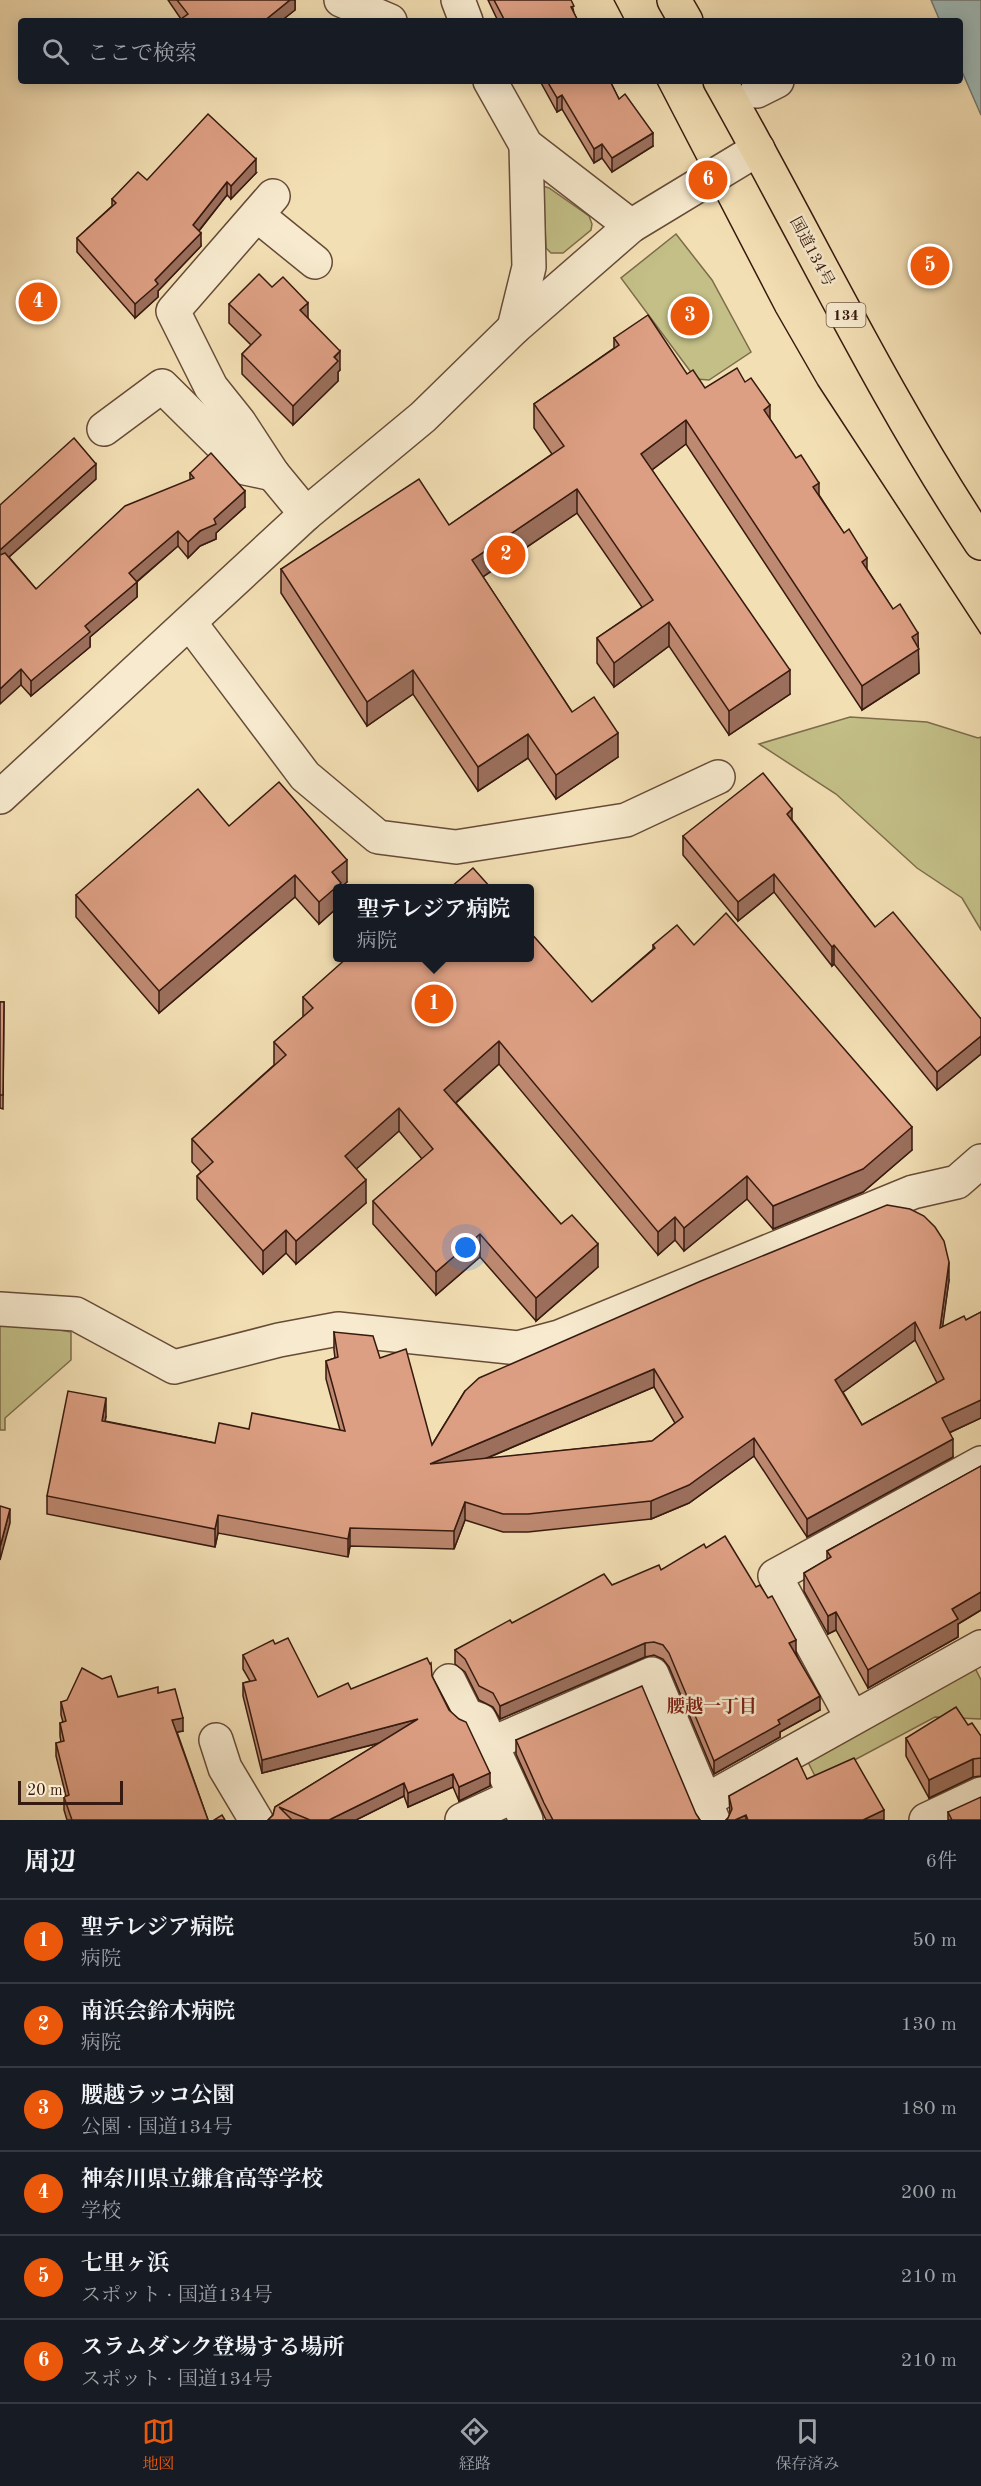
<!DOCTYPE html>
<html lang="ja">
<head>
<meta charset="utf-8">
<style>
  body { margin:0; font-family:"Old Standard TT","Noto Serif JP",serif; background:#20242c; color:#f1f3f6 }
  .scale { position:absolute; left:18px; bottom:15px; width:105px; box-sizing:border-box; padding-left:6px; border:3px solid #371a0f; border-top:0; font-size:16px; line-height:21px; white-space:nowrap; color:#371a0f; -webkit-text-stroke:4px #f7eace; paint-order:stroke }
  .you { position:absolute; left:466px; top:1248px; width:21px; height:21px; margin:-15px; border:4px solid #fff; border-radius:50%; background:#1a73e8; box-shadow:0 0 0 9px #1a73e833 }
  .badge { display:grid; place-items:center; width:39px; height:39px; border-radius:50%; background:#ea580c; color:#fff; font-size:20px; font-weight:700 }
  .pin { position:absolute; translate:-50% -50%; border:3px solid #fff; box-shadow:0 2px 6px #0006 }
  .popup { position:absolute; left:333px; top:884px; width:201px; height:78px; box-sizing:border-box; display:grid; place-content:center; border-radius:6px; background:#171b24; filter:drop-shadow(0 2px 4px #0005); font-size:20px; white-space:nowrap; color:#9ea1a6 }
  .popup b { font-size:22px; color:#f1f3f6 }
  .popup::after { content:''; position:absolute; left:50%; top:100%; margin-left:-12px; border:12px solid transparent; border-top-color:#171b24 }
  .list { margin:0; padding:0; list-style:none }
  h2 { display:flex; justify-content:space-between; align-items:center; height:78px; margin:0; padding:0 24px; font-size:26px }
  h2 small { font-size:20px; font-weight:400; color:#9ea1a6 }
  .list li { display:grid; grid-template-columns:39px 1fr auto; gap:18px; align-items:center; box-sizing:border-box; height:84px; padding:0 24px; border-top:2px solid #363941 }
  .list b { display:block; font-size:22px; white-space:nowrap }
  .list p { margin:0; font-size:20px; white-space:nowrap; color:#9ea1a6 }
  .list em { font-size:20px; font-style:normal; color:#9ea1a6 }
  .icon { flex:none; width:33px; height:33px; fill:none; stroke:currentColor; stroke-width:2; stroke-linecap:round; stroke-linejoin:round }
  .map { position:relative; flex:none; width:981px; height:1820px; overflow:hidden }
  .search { position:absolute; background:#171b24; box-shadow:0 3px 15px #0003; left:18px; right:18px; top:18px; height:66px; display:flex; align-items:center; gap:15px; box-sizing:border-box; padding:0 21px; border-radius:6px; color:#9ea1a6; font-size:22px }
  .sheet { height:582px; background:#171b24 }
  nav { display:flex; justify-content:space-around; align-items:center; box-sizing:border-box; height:84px; border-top:2px solid #363941; background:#171b24; font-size:16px; color:#9ea1a6 }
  nav a { display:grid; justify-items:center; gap:3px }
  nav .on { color:#ea580c }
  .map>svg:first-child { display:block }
</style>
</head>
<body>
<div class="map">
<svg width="981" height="1820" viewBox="0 0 981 1820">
  <rect width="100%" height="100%" fill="#f3dfb4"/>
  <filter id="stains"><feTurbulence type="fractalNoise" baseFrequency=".00333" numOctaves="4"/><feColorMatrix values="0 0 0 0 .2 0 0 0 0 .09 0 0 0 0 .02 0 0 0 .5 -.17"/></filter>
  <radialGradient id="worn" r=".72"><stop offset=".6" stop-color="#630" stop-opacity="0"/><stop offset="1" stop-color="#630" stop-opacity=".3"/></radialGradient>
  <g fill="#c3bf87" stroke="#7d6c4b" stroke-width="1.5">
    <path d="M543 186 549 188 589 216 592 224 591 230 563 253H551L546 248Z"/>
    <path d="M676 234 712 280 751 352 709 380 696 379 621 278Z"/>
    <path d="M850 717 927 722 978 738 981 737V930L962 898 917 868 836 794 759 744Z"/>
    <path d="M0 1324 44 1327 71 1332V1360L5 1418V1430H0Z"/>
    <path d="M974 1666 981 1680V1719L935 1717 817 1780 806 1758Z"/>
  </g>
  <path fill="#9fbab7" stroke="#757a74" stroke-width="1.5" d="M931 0H981V115L960 67V21H940Z"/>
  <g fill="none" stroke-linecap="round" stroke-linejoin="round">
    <g stroke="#664b38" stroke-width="36">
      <g id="minor">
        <path d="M341 0 390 21"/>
        <path d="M458 0 466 21"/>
        <path d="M490 81 526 145 631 226"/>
        <path d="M757 91 777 81"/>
        <path d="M273 196 173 311 211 387 239 422 273 474 306 514"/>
        <path d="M257 215 315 262"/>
        <path d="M514 328 529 267 526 145"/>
        <path d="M104 429 162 386 245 468 273 474"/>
        <path d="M190 623 305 776 378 837 456 847 626 820 718 777"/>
        <path d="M0 797 306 514 423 417 514 328 631 226 758 149"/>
        <path d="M0 1309 76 1314 174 1367 279 1340 338 1329 518 1348 559 1337 913 1192 957 1182 981 1161"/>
        <path d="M449 1681 466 1715 480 1720 526 1820"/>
        <path d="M852 1718 775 1576 981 1463"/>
        <path d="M216 1740 225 1768 256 1820"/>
        <path d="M491 1744 652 1674 713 1820"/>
        <path d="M705 1801 981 1647"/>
        <path d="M462 1820 514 1796"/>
        <path d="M926 1820 981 1794"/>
      </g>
    </g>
    <g stroke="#371a0f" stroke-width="36">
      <g id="highway">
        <path d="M674 0 686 21"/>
        <path d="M720 81C807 235 883 396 981 543"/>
      </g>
    </g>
    <use href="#minor" stroke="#f7eace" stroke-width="33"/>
    <use href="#highway" stroke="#f3dfb4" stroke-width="33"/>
    <g stroke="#371a0f" stroke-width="1.5">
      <path d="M614 0 625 21"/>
      <path d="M656 81 776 312 818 385 981 634"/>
    </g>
  </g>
  <g fill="#be8971" stroke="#371a0f" stroke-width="1.5" fill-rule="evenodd">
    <path d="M168 0H295V10L281 21H181V19Z"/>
    <path d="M488 0H571L574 13 578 21H498Z"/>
    <path d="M540 81H610L619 99 653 146 612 172 602 158 594 163 562 109 557 112Z"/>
    <path d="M256 173 231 199 227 195 199 231 201 246 158 291V297L135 318 77 252V238L112 206V199Z"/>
    <path d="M272 287 308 318 340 370 338 372V381L293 425 242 374V354L251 345 229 323V304Z"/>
    <path d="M614 338 687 374 705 388 770 419 918 648 919 673 862 710 686 444 652 470 790 694 729 735 669 646 614 687 597 663V638L642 607 577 513 483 577 572 712 618 757 556 799 528 758 478 791 413 694 367 726 281 593V569L449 525 552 454 534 428V404L614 348Z"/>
    <path d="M190 473 245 507 216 533V539L200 546 188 558 178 546 137 582V597L90 637V647L31 696 21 685 0 505 96 479 9 557 36 589 190 480Z"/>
    <path d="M792 820 875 927 981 1019V1054L937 1090 834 964 832 966 774 892 738 921 683 855V836Z"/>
    <path d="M229 826 347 882 341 887V888H338V907L319 924 295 897 159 1013 76 917V895Z"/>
    <path d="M653 945H694L912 1150 863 1192 773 1229 747 1199 684 1251 675 1240 658 1255 499 1064 456 1103 598 1267 536 1321 480 1257 436 1295 373 1224V1201L422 1159 399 1131 356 1169 366 1203 296 1264 286 1253 263 1274 197 1199V1176L201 1172 192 1162V1139L274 1065V1042L303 1017V997L592 1002 653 949Z"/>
    <path d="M0 1002H4L3 1109 0 1108Z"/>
    <path d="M949 1280 942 1327 966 1320 981 1312V1418L949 1433 953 1457 807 1537 754 1456 689 1503 651 1519 528 1532H503L465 1520 454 1549 350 1546 348 1557 218 1533 215 1547 47 1514V1496L106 1416 105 1421 215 1443 249 1429 340 1430 326 1379V1361L335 1358 334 1350V1332L380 1358 432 1445 465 1391ZM915 1340 937 1383 862 1425 843 1392ZM654 1387 675 1423 652 1441 485 1459Z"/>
    <path d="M981 1466V1610L958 1624V1637L868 1688 836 1630 828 1634 804 1591V1573L827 1560V1551Z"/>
    <path d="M706 1548 796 1653 820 1710 780 1732V1737L714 1774 669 1667 663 1659 654 1655 645 1657 500 1719 493 1707 479 1700 465 1672 455 1664V1650L512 1623 612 1585 661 1570Z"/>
    <path d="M275 1644 318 1697 351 1689 432 1676 490 1786 459 1801 453 1787 408 1807 404 1796 356 1820H268L273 1815 275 1807 380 1743 262 1773 243 1696V1683L250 1681 243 1669V1655Z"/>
    <path d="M158 1693 183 1731 177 1732 208 1820H67L64 1810V1797L66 1796 56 1756V1743L61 1742 60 1736V1723L63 1722 61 1715V1702Z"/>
    <path d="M968 1725 981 1736V1776L973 1777 929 1798 906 1756V1738Z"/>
    <path d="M516 1740 696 1814 700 1820H546L516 1754Z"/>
    <path d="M807 1779 884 1820H726L728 1818 730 1814 729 1796Z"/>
    <path d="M948 1812 981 1820H948Z"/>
  </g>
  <g fill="#9b6f5c" stroke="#371a0f" stroke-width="1.5">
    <path d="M290 0H295V10L281 21H264Z"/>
    <path d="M562 95V109L557 112V98Z"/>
    <path d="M653 133V146L612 172V158Z"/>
    <path d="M602 144V158L594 163V149Z"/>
    <path d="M256 159V173L231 199V186Z"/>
    <path d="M227 182V195L193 238V225Z"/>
    <path d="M201 233V246L158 291V297L135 318V304L155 280Z"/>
    <path d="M308 303V322L300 310Z"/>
    <path d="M340 351V370L338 372V381L293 425V406Z"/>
    <path d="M770 405V429L764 410Z"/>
    <path d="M686 420V444L641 478V454Z"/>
    <path d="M96 464V479L0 565V550Z"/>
    <path d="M819 483V507L813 487Z"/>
    <path d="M577 489V513L472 584V560Z"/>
    <path d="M245 491V507L216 533V539L200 546 188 558V542Z"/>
    <path d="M178 531V546L129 588V573Z"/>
    <path d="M867 558V582L862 562Z"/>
    <path d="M137 582V597L90 637V647L31 696V681L85 626Z"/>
    <path d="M669 622V646L614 687V663Z"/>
    <path d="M918 633 919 673 862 710V686L912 637Z"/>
    <path d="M21 669V685L0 704V689Z"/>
    <path d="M413 670V694L367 726V702Z"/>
    <path d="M790 670V694L729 735V711Z"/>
    <path d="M618 733V757L556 799V775Z"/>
    <path d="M528 734V758L478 791V767Z"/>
    <path d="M792 809V828L787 814Z"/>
    <path d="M347 860V882L341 887V888H338V907L319 924V902L332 872Z"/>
    <path d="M774 874V892L738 921V902Z"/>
    <path d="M295 875V897L159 1013V991Z"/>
    <path d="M834 945V964L832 966V947Z"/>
    <path d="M981 1036V1054L937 1090V1072Z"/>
    <path d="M499 1041V1064L444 1113V1090Z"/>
    <path d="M399 1108V1131L345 1179V1156Z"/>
    <path d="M912 1127V1150L863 1192 773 1229V1206Z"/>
    <path d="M747 1176V1199L684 1251V1228Z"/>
    <path d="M366 1180V1203L296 1264V1241Z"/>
    <path d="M675 1217V1240L658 1255V1232Z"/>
    <path d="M286 1230V1253L263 1274V1251Z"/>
    <path d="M480 1234V1257L436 1295V1272Z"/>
    <path d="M598 1244V1267L536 1321V1298Z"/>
    <path d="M949 1262V1280L940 1346V1328Z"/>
    <path d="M915 1322V1340L835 1398V1380Z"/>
    <path d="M654 1369V1387L430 1482V1464Z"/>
    <path d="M106 1398V1416L102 1439V1421Z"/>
    <path d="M981 1400V1418L942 1436V1418Z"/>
    <path d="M754 1438V1456L689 1503 651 1519V1501Z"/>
    <path d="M953 1439V1457L807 1537V1519Z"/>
    <path d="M465 1502V1520L454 1549V1531Z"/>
    <path d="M10 1509V1523L0 1560V1547Z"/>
    <path d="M218 1515V1533L215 1547V1529Z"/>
    <path d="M350 1528V1546L348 1557V1539Z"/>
    <path d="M981 1592V1610L958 1624V1637L868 1688V1670L952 1609Z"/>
    <path d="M836 1612V1630L828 1634V1616Z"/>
    <path d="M796 1640V1653L789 1657V1643Z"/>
    <path d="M645 1643V1657L500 1719V1706Z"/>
    <path d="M820 1696V1710L780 1732V1737L714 1774V1761L778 1720Z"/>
    <path d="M183 1718V1731L172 1733V1720Z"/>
    <path d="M418 1719V1733L262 1773V1760Z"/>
    <path d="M973 1759V1777L929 1798V1780Z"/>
    <path d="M490 1773V1786L459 1801V1787Z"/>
    <path d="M453 1774V1787L408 1807V1793Z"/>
    <path d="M404 1783V1796L356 1820H329Z"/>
    <path d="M884 1810V1820H863Z"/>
    <path d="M746 1815V1820H735Z"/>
  </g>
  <g fill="#dd9f83" stroke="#371a0f" stroke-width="1.5" fill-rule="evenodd">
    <path d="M177 0H290L264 21H182L181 19 188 14Z"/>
    <path d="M494 0H571L574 6 571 7 578 21H505Z"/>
    <path d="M547 81H610L619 99 625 94 653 133 612 158 602 144 594 149 562 95 557 98Z"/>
    <path d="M208 114 256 159 231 186 227 182 193 225 201 233 155 280 158 284 135 304 77 238 116 203 112 199 138 172 147 180Z"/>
    <path d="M259 274 272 287 283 277 308 303 300 310 340 351 334 357 338 361 293 406 242 354 261 335 229 304Z"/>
    <path d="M648 315 687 374 693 370 705 388 737 368 745 382 751 378 770 405 764 410 796 458 801 455 819 483 813 487 844 533 849 529 867 558 862 562 893 609 900 604 918 633 912 637 919 649 862 686 686 420 641 454 790 670 729 711 669 622 614 663 597 638 653 600 577 489 472 560 572 712 594 697 618 733 556 775 528 734 478 767 413 670 367 702 281 569 419 479 449 525 564 446 534 404 619 345 614 338Z"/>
    <path d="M74 438 96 464 0 550V505Z"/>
    <path d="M211 453 245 491 214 519 216 524 200 531 188 542 178 531 129 573 137 582 85 626 90 632 31 681 21 669 0 689V555L5 553 36 589 125 506 194 478 190 473Z"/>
    <path d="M763 773 792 809 787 814 875 927 893 912 981 1019V1036L937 1072 834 945 832 947 774 874 738 902 683 836Z"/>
    <path d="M279 782 347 860 332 872 341 883 319 902 295 875 159 991 76 895 198 789 229 826Z"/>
    <path d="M473 868 491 888H450Z"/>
    <path d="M726 913 912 1127 863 1169 773 1206 747 1176 684 1228 675 1217 658 1232 499 1041 444 1090 561 1224 572 1215 598 1244 536 1298 480 1234 436 1272 373 1201 433 1149 399 1108 345 1156 366 1180 296 1241 286 1230 263 1251 197 1176 213 1162 192 1139 286 1055 274 1042 313 1008 303 997 348 957H530V932L592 1002 655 948 653 945 677 925 694 945Z"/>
    <path d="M0 1002H4L3 1095H0Z"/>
    <path d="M887 1205 910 1209 924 1216 935 1227 944 1241 949 1262 940 1328 964 1316 966 1320 981 1312V1400L942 1418 953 1439 807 1519 754 1438 689 1485 651 1501 528 1514H503L465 1502 454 1531 350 1528 348 1539 218 1515 215 1529 47 1496 68 1391 106 1398 102 1421 215 1443 219 1423 249 1429 252 1413 345 1431 326 1361 338 1357 334 1332 373 1336 380 1358 406 1349 432 1445 465 1391 479 1378 701 1281ZM915 1322 944 1379 862 1425 835 1380ZM654 1369 683 1417 652 1441 430 1464Z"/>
    <path d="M981 1466V1592L952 1609 958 1619 868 1670 836 1612 828 1616 804 1573 831 1557 827 1551Z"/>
    <path d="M0 1506 10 1509 0 1547Z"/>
    <path d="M725 1536 756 1587 760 1585 768 1598 772 1596 796 1640 789 1643 820 1696 778 1720 780 1724 714 1761 669 1653 663 1645 654 1642 645 1643 500 1706 493 1693 479 1686 465 1659 455 1650 510 1620 512 1623 604 1574 612 1585 659 1565 661 1570 704 1544 706 1548Z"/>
    <path d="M288 1638 318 1697 348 1683 351 1689 427 1658 430 1664 431 1663 432 1676 449 1710 459 1719 466 1722 490 1773 459 1787 453 1774 408 1793 404 1783 329 1820H310L279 1807 292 1820H268L273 1815 275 1807 418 1719 262 1760 243 1683 256 1680 243 1655 273 1640 275 1644Z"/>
    <path d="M82 1668 102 1679 111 1676 118 1697 158 1687V1693L175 1689 183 1718 172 1720 208 1820H72L64 1797 69 1795 56 1743 64 1741 60 1723 66 1721 61 1702 67 1700Z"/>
    <path d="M642 1686 696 1814 700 1820H553L544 1803 516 1740Z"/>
    <path d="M956 1707 968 1725 972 1723 981 1736V1758L973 1759 929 1780 906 1738Z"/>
    <path d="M797 1758 807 1779 854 1758 884 1810 863 1820H748L746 1815 735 1820H726L728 1818 732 1809 729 1796Z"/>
    <path d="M981 1797V1820H952L948 1812Z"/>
    <path d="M222 1815 225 1820H214Z"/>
  </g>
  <g text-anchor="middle" stroke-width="5" stroke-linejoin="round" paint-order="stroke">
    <rect fill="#f7eace" stroke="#715848" stroke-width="1.5" x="826.5" y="303" width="39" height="24" rx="4.5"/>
    <g font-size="15" font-weight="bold" fill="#371a0f">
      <text x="846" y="320">134</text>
    </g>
    <g font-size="16" fill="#371a0f" stroke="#f7eace">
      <text transform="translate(813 251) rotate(62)" y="6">国道134号</text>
    </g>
    <g font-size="18" font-weight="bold" fill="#7a1f14" stroke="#f7eace">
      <text x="712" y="1712">腰越一丁目</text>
    </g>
  </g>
  <rect width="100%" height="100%" filter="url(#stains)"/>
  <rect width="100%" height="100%" fill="url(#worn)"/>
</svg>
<div class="scale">20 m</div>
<div class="you"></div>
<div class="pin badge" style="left:434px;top:1004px">1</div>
<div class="popup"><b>聖テレジア病院</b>病院</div>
<div class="pin badge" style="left:506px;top:555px">2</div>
<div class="pin badge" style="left:690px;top:316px">3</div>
<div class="pin badge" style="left:38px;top:302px">4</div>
<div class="pin badge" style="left:930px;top:266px">5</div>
<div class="pin badge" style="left:708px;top:180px">6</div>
<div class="search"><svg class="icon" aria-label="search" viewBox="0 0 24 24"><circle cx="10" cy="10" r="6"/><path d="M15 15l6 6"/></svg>ここで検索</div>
</div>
<section class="sheet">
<h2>周辺<small>6件</small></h2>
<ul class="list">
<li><span class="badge">1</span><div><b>聖テレジア病院</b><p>病院</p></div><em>50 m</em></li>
<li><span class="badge">2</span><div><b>南浜会鈴木病院</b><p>病院</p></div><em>130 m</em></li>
<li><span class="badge">3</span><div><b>腰越ラッコ公園</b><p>公園 · 国道134号</p></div><em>180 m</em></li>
<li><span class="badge">4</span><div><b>神奈川県立鎌倉高等学校</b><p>学校</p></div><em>200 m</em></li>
<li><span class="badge">5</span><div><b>七里ヶ浜</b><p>スポット · 国道134号</p></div><em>210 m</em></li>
<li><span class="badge">6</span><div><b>スラムダンク登場する場所</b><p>スポット · 国道134号</p></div><em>210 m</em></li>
</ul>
</section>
<nav>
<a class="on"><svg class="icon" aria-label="map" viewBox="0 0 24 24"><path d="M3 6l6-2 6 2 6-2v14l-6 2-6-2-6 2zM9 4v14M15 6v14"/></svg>地図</a>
<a><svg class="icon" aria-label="directions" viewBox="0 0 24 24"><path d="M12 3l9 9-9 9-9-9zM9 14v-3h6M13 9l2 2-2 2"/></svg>経路</a>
<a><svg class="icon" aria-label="saved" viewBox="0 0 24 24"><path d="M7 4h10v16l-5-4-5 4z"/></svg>保存済み</a>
</nav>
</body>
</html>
